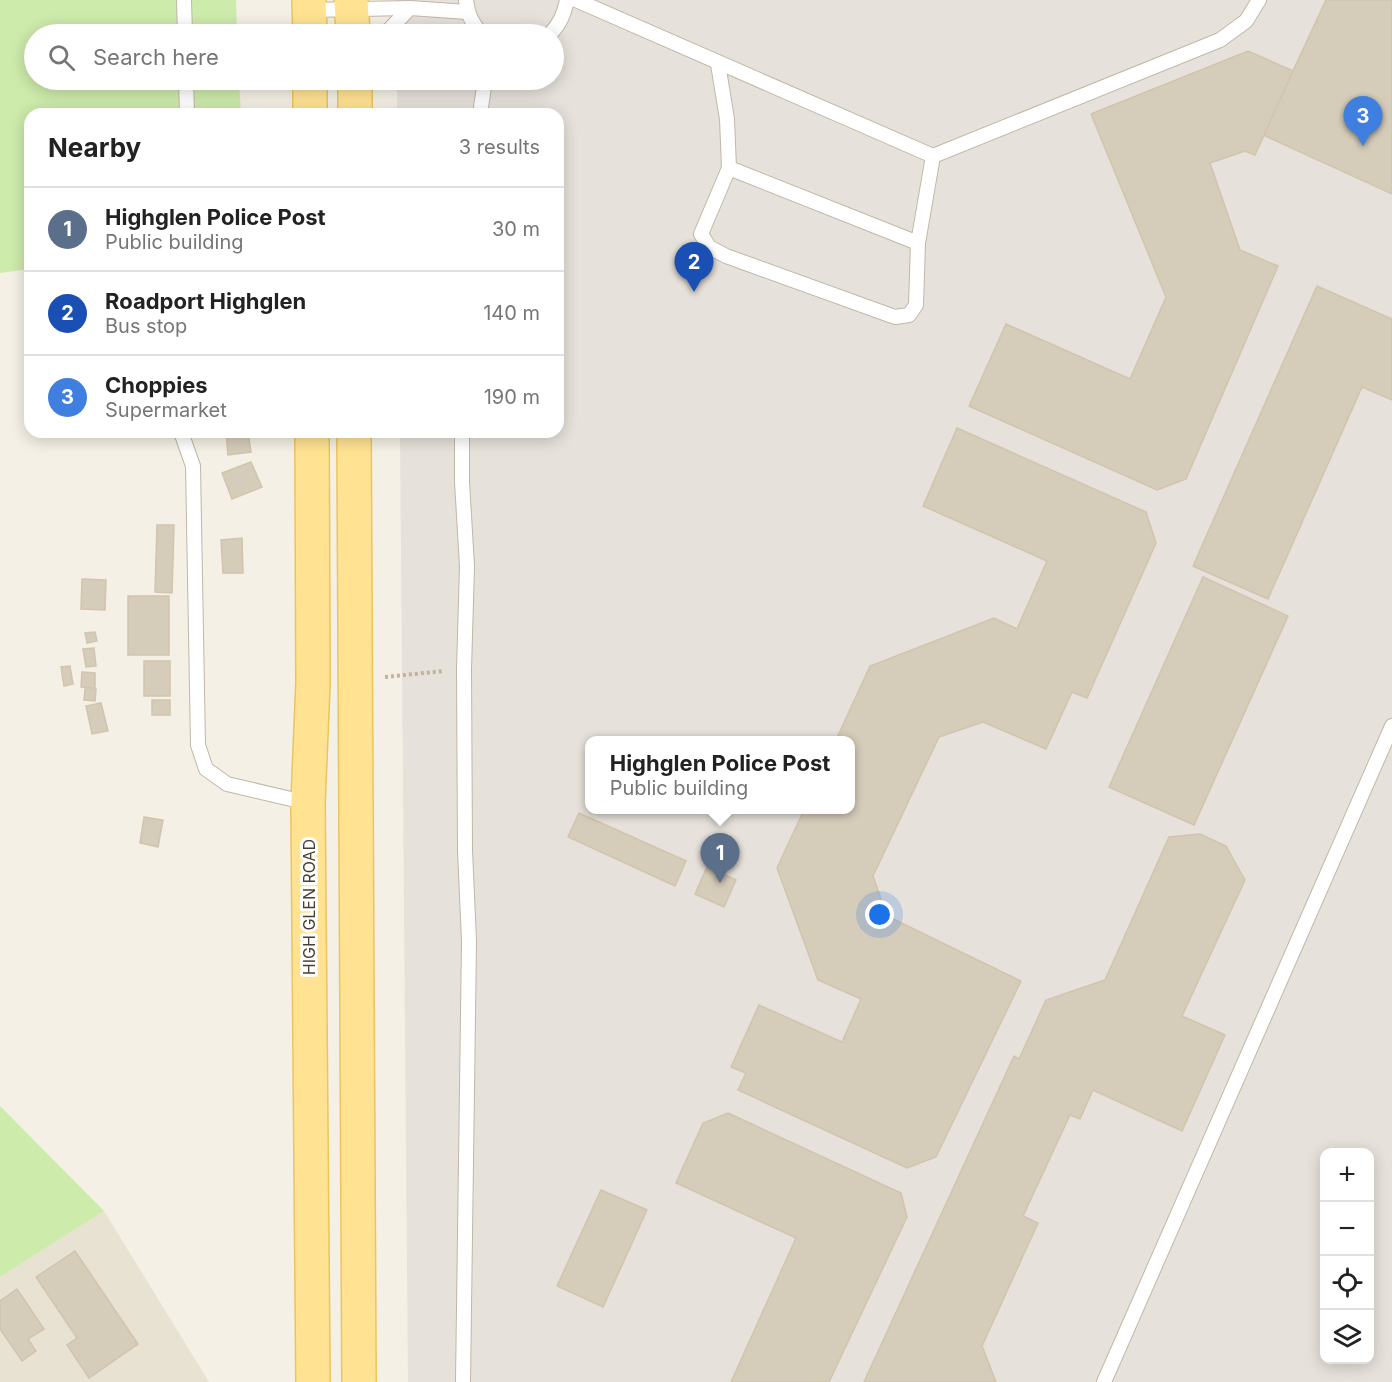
<!DOCTYPE html>
<html lang="en">
<head>
<meta charset="utf-8">
<style>
  body { margin:0; font-family:Inter,sans-serif; background:#f2f2f2; color:#222 }
  .controls { position:absolute; right:18px; bottom:18px; display:grid; overflow:hidden; border-radius:12px; box-shadow:0 3px 15px #0003 }
  .controls button { width:54px; height:54px; display:grid; place-items:center; padding:0; border:0; border-bottom:2px solid #e0e0e0; background:#fff; color:#222; font:30px sans-serif }
  .you { position:absolute; left:880px; top:915px; width:21px; height:21px; margin:-15px; border:4px solid #fff; border-radius:50%; background:#1a73e8; box-shadow:0 0 0 9px #1a73e833 }
  .badge { display:grid; place-items:center; width:39px; height:39px; border-radius:50%; background:#ff3a11; color:#fff; font-size:20px; font-weight:700 }
  .pin { position:absolute; translate:-50% -50px; filter:drop-shadow(0 2px 3px #0008) }
  .pin::after { content:''; position:absolute; top:32px; width:21px; height:18px; background:inherit; clip-path:polygon(0 0,100% 0,50% 100%) }
  .popup { position:absolute; left:585px; top:736px; width:270px; height:78px; box-sizing:border-box; display:grid; place-content:center; border-radius:12px; background:#fff; filter:drop-shadow(0 2px 4px #0005); font-size:20px; white-space:nowrap; color:#767676 }
  .popup b { font-size:22px; color:#222 }
  .popup::after { content:''; position:absolute; left:50%; top:100%; margin-left:-12px; border:12px solid transparent; border-top-color:#fff }
  .list { margin:0; padding:0; list-style:none }
  h2 { display:flex; justify-content:space-between; align-items:center; height:78px; margin:0; padding:0 24px; font-size:26px }
  h2 small { font-size:20px; font-weight:400; color:#767676 }
  .list li { display:grid; grid-template-columns:39px 1fr auto; gap:18px; align-items:center; box-sizing:border-box; height:84px; padding:0 24px; border-top:2px solid #e0e0e0 }
  .list b { display:block; font-size:22px; white-space:nowrap }
  .list p { margin:0; font-size:20px; white-space:nowrap; color:#767676 }
  .list em { font-size:20px; font-style:normal; color:#767676 }
  .icon { flex:none; width:33px; height:33px; fill:none; stroke:currentColor; stroke-width:2; stroke-linecap:round; stroke-linejoin:round }
  .map { position:relative; flex:none; width:1392px; height:1382px; overflow:hidden }
  .search { position:absolute; background:#fff; box-shadow:0 3px 15px #0003; left:24px; top:24px; width:540px; height:66px; display:flex; align-items:center; gap:15px; box-sizing:border-box; padding:0 21px; border-radius:33px; color:#767676; font-size:22px }
  .panel { position:absolute; background:#fff; box-shadow:0 3px 15px #0003; left:24px; top:108px; width:540px; height:330px; border-radius:18px }
  .map>svg:first-child { display:block }
</style>
</head>
<body>
<div class="map">
<svg width="1392" height="1382" viewBox="0 0 1392 1382">
  <rect width="100%" height="100%" fill="#f4f0e5"/>
  <path fill="#e8e2d3" d="M104 1211 209 1382H0V1277Z"/>
  <path fill="#e6e1da" fill-rule="evenodd" d="M396 0H1392V1382H408L400 432H558V114H397V80H554V34H396ZM590 740H850V810H590ZM1324 1152H1370V1360H1324Z"/>
  <g fill="#cdebab">
    <path d="M0 0H236L237 34H34V80H239L241 114H30V269L0 273Z"/>
    <path d="M0 1106 104 1211 0 1277Z"/>
  </g>
  <g fill="#d6ccba" stroke="#d2c4ad" stroke-width="1.5">
    <path d="M1326 0H1392V194L1263 135Z"/>
    <path d="M1248 51 1293 71 1255 155 1245 151 1210 163 1240 250 1278 266 1186 479 1157 490 969 406 1006 324 1130 379 1166 297 1091 114Z"/>
    <path d="M1317 286 1392 319V400L1362 387 1268 599 1193 566Z"/>
    <path d="M957 428 1146 512 1156 543 1087 698 1072 692 1046 749 983 722 939 737 873 876 887 916 1021 981 936 1157 907 1168 738 1090 746 1073 731 1067 759 1005 842 1042 861 999 818 980 777 868 804 810H850V740H836L870 666 994 618 1017 629 1047 561 923 506Z"/>
    <path d="M226 432H248L251 452 228 455Z"/>
    <path d="M251 462 262 487 232 499 222 473Z"/>
    <path d="M157 525H174L172 593 155 592Z"/>
    <path d="M242 538 243 573H223L221 540Z"/>
    <path d="M1203 577 1288 616 1194 825 1109 787Z"/>
    <path d="M82 579 106 580 105 610 81 609Z"/>
    <rect x="128" y="596" width="41" height="59"/>
    <path d="M95 632 97 641 87 643 85 633Z"/>
    <path d="M94 648 96 666 86 667 83 649Z"/>
    <rect x="144" y="661" width="26" height="35"/>
    <path d="M70 666 73 684 64 686 61 667Z"/>
    <path d="M82 672 95 673V688L81 687Z"/>
    <path d="M85 689H96L95 701 84 700Z"/>
    <rect x="152" y="700" width="18" height="15"/>
    <path d="M101 703 108 731 92 734 86 706Z"/>
    <path d="M579 813 686 861 675 886 568 837Z"/>
    <path d="M144 817 163 820 158 847 140 843Z"/>
    <path d="M1200 834 1226 846 1245 880 1182 1016 1225 1035 1182 1131 1093 1090 1080 1119 1070 1115 1023 1216 1038 1223 982 1346 996 1382H864L1014 1056 1019 1059 1046 1000 1105 980 1169 837Z"/>
    <path d="M707 867 736 880 724 907 695 894Z"/>
    <path d="M728 1113 901 1193 907 1217 829 1382H731L796 1238 676 1183 703 1123Z"/>
    <path d="M601 1190 647 1210 603 1307 557 1286Z"/>
    <path d="M75 1251 138 1344 89 1378 67 1345 77 1338 36 1277Z"/>
    <path d="M17 1289 44 1329 28 1339 36 1351 22 1361 0 1329V1301Z"/>
  </g>
  <g fill="none" stroke-linecap="round" stroke-linejoin="round">
    <g stroke="#c0b8a7" stroke-width="16">
      <g id="service">
        <path d="M184 0 185 34"/>
        <path d="M466 0C468 15 472 24 482 34"/>
        <path d="M576 0 933 156 918 243 916 305 909 315 895 317 726 256 709 247 701 234 729 168"/>
        <path d="M310 10 410 8 467 12"/>
        <path d="M385 34 410 8"/>
        <path d="M550 34C560 24 564 14 567 0"/>
        <path d="M718 64 727 119 729 168 918 243"/>
        <path d="M186 80 187 114"/>
        <path d="M480 114 485 80"/>
        <path d="M933 156 1220 40 1246 21 1259 0"/>
        <path d="M181 432 193 466 198 745 206 769 227 784 308 803"/>
        <path d="M462 432V482L467 566 464 669 465 850 469 941 463 1382"/>
        <path d="M1104 1382 1392 726"/>
      </g>
    </g>
    <g stroke="#ecc45b" stroke-width="36">
      <g id="primary">
        <path d="M309 0 310 34"/>
        <path d="M351 0 353 34"/>
        <path d="M310 80V114"/>
        <path d="M355 114V80"/>
        <path d="M312 432 313 683 308 803 313 1382"/>
        <path d="M354 432 359 1382"/>
      </g>
    </g>
    <path stroke="#c3b497" stroke-width="4" stroke-dasharray="3 3" stroke-linecap="butt" d="M385 677 444 671"/>
    <use href="#service" stroke="#fff" stroke-width="14"/>
    <use href="#primary" stroke="#ffe393" stroke-width="33"/>
  </g>
  <g text-anchor="middle" stroke-width="6" stroke-linejoin="round" paint-order="stroke">
    <g font-size="16" fill="#474034" stroke="#fff">
      <text transform="translate(309 907) rotate(-90)" y="6">HIGH GLEN ROAD</text>
    </g>
  </g>
</svg>
<div class="controls">
<button>+</button>
<button>−</button>
<button><svg class="icon" aria-label="locate" viewBox="0 0 24 24"><circle cx="12" cy="12" r="6"/><path d="M12 2v4M12 18v4M2 12h4M18 12h4"/></svg></button>
<button><svg class="icon" aria-label="layers" viewBox="0 0 24 24"><path d="M12 4l9 5-9 5-9-5zM3 14l9 5 9-5"/></svg></button>
</div>
<div class="you"></div>
<div class="pin badge" style="left:720px;top:883px;background:#5c6f8a">1</div>
<div class="popup"><b>Highglen Police Post</b>Public building</div>
<div class="pin badge" style="left:694px;top:292px;background:#1a4fb4">2</div>
<div class="pin badge" style="left:1363px;top:146px;background:#3f7fe0">3</div>
<div class="search"><svg class="icon" aria-label="search" viewBox="0 0 24 24"><circle cx="10" cy="10" r="6"/><path d="M15 15l6 6"/></svg>Search here</div>
<section class="panel">
<h2>Nearby<small>3 results</small></h2>
<ul class="list">
<li><span class="badge" style="background:#5c6f8a">1</span><div><b>Highglen Police Post</b><p>Public building</p></div><em>30 m</em></li>
<li><span class="badge" style="background:#1a4fb4">2</span><div><b>Roadport Highglen</b><p>Bus stop</p></div><em>140 m</em></li>
<li><span class="badge" style="background:#3f7fe0">3</span><div><b>Choppies</b><p>Supermarket</p></div><em>190 m</em></li>
</ul>
</section>
</div>
</body>
</html>
